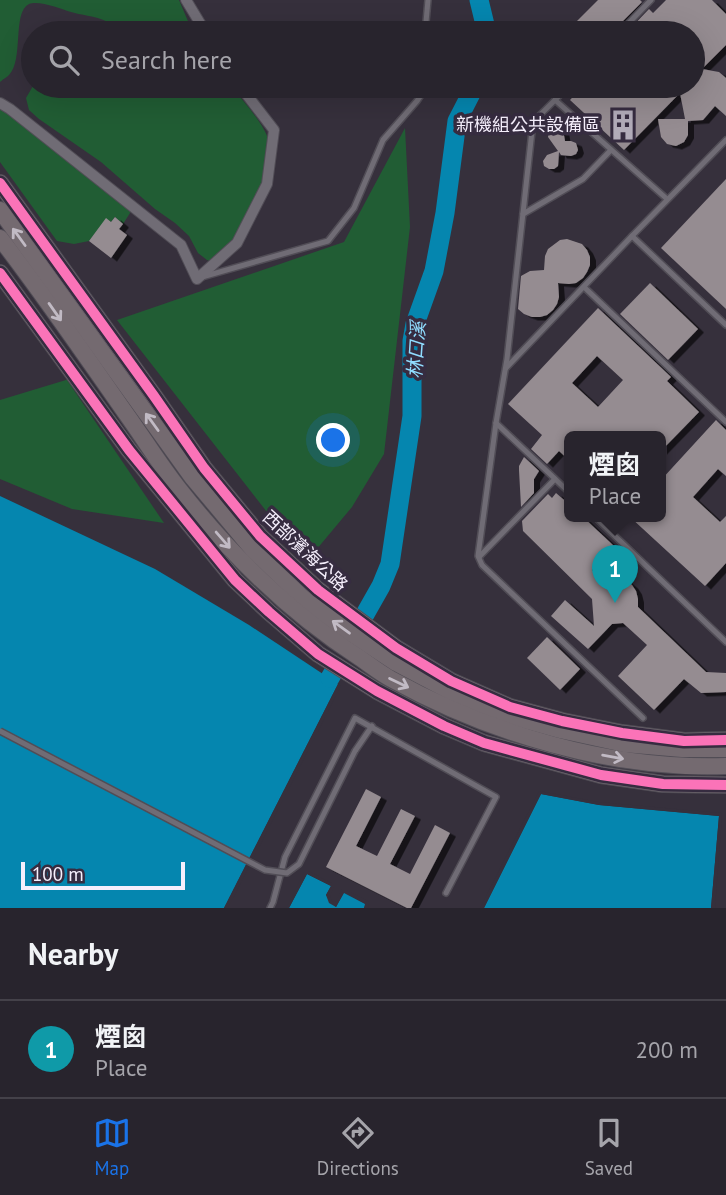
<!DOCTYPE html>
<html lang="en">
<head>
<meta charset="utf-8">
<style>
  body { margin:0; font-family:"PT Sans","Noto Sans TC",sans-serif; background:#302c35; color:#f1f3f6 }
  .scale { position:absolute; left:21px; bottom:18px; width:164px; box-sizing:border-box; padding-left:7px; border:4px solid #f5effc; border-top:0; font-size:19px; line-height:24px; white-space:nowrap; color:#f5effc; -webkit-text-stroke:5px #362c40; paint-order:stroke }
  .you { position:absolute; left:334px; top:441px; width:24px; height:24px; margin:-18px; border:5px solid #fff; border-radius:50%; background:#1a73e8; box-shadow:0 0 0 10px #1a73e833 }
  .badge { display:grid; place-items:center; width:46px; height:46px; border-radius:50%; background:#1a73e8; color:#fff; font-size:23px; font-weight:700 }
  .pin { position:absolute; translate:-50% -58px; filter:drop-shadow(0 2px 4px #0008) }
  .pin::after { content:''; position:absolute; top:37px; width:24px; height:21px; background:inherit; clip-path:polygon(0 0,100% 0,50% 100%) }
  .popup { position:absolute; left:564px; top:431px; width:102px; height:91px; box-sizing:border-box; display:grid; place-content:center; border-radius:10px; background:#28242d; filter:drop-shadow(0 2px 5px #0005); font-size:23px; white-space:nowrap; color:#a5a4aa }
  .popup b { font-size:26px; color:#f1f3f6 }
  .popup::after { content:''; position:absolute; left:50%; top:100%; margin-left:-14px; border:14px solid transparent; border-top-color:#28242d }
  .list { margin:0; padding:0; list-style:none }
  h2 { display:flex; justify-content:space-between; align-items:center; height:91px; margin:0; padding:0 28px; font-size:30px }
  h2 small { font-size:23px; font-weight:400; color:#a5a4aa }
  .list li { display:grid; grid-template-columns:46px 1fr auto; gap:21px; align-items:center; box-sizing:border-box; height:98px; padding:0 28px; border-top:2px solid #444149 }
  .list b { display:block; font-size:26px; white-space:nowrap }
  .list p { margin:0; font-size:23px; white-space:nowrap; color:#a5a4aa }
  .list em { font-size:23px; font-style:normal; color:#a5a4aa }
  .icon { flex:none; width:38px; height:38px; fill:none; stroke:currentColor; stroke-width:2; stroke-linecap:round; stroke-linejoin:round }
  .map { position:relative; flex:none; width:726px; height:908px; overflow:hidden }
  .search { position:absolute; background:#28242d; box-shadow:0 7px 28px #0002; left:21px; right:21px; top:21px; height:77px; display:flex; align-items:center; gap:18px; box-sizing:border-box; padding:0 24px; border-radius:38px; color:#a5a4aa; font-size:26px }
  .sheet { height:189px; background:#28242d }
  nav { display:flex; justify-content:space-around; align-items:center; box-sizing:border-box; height:98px; border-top:2px solid #444149; background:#28242d; font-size:19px; color:#a5a4aa }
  nav a { display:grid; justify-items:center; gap:4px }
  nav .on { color:#1a73e8 }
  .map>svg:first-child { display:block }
</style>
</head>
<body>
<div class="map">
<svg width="726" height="908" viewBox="0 0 726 908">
  <defs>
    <filter id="shadow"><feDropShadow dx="6" dy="3.5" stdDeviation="0" flood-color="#0009"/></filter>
  </defs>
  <rect width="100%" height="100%" fill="#36303c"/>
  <g fill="#215d34">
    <path d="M0 0H179L193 33H120C105 15 92 18 71 12 61 9 39 0 29 4 12 12 24 60 9 75 8 76 1 81 0 82Z"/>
    <path d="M33 86H119L126 90 150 96 160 89 162 86H231C244 102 260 119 268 138 275 156 252 220 240 235 232 245 222 253 213 262L207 260 198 253 189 236 175 223 155 209 101 162 39 119 29 110 26 98Z"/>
    <path d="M0 105 131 209 130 213 123 224 115 217 111 222 106 219 89 241 74 244 57 241 0 162Z"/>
    <path d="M405 128 410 227 384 454 352 507 306 562 117 320 344 242Z"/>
    <path d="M66 380H67L164 523 72 509 0 479V400Z"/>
  </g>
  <g fill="#0586af">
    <path d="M0 496 155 569 249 625 338 684 224 908H0Z"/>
    <path d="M541 794 599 805 719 816 711 908H484Z"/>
    <path d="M307 874 331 886 326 895 336 907 344 892 366 904 364 908H289Z"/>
  </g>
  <g fill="#36303c">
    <path d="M338 684 341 686 228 908H224Z"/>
    <path d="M539 791 599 802 721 813 722 817 715 908H711L719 816 599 805 541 794 484 908H480Z"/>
    <path d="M307 870 333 884 334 887 330 896 332 901 335 902 341 890 344 889 368 901 369 904 368 908H364L365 904 344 893 336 907 329 903 326 895 331 886 307 874 289 908H286L304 872Z"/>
  </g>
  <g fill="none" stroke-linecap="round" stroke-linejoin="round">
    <g stroke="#0586af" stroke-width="19">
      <path d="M479 0 487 33"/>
      <path d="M364 616 381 586 390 564 412 416V341L415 324 434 271 445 213 457 121 475 86"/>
      <path d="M330 678 334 671"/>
    </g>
  </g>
  <g fill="#958c91" fill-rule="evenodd" filter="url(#shadow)">
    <path d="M598 0H640L642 2 615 29 614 33H565Z"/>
    <path d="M666 0H712L726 14V45L702 69 719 72 726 78V116L715 106 703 120 688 121V135L684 142 676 146 667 144 661 137 658 119H685L680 93 624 150 570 100 583 86H693V33H626L649 9 653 13Z"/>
    <path d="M555 127 563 130 565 141H571L576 143 578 150 576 154 571 156 561 155 559 152 558 166 554 169H549L544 166 543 161 547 155 558 151 548 137 549 131Z"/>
    <path d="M726 179V309L661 248Z"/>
    <path d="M115 217 123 224 119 229 127 235 111 258 89 241 106 218 111 222Z"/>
    <path d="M567 239 582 244 587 250 590 257V265L587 272 583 278 576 283 569 284 558 283 559 297 557 304 553 310 547 315 540 317H532L524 314 518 309 521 276 530 271 544 270 545 256 548 249 560 240Z"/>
    <path d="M650 283 698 329 668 360 620 314Z"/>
    <path d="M598 308 671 377 667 381 699 412 661 451V437H570V461L559 451 547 464 531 449 542 435 508 404ZM597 356 623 380 598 407 572 383Z"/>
    <path d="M716 420 726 430V476L718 469 693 497 720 522 726 516V563L705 586 630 517H661V480Z"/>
    <path d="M524 457 539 471 534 479V493L521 507 519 470V466Z"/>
    <path d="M556 493 570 505V517H583L614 546 592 570 603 581 611 578H618L626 580 632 585 636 591 638 599V607L706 672 726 673V692L701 693 684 679 654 710 618 676 647 645 623 623 612 624 588 649 551 616 565 600 594 626 592 599 523 531 522 521 548 494 552 498Z"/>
    <path d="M547 637 580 669 560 690 527 658Z"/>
    <path d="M366 789 381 797 356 846 377 856 401 809 415 816 390 864 410 874 435 825 450 833 411 908H407L326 867Z"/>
  </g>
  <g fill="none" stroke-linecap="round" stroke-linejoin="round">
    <g stroke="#514d56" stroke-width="8">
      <g id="service">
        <path d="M425 33 428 0"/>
        <path d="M619 33 651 0"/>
        <path d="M569 86 533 122 507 359 496 423 478 556 482 565 643 718"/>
        <path d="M555 100 667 199"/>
        <path d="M726 140 632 236 726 325"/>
        <path d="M523 214 583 179 611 150"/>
        <path d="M202 277 328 241 354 208 383 140 417 101 421 95 422 86"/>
        <path d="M584 287 726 422"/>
        <path d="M506 368 632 236"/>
        <path d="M496 423 570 493"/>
        <path d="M595 517 726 642"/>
        <path d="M479 557 555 479"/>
        <path d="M355 751 372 726"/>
        <path d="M270 908 273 902 285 857 355 718 496 797 446 893"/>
      </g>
    </g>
    <g stroke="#514d56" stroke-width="12">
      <g id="minor">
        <path d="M186 0 206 33"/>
        <path d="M0 103 10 109 181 245 197 279 237 243 267 184 274 130 240 86"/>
      </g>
    </g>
    <g stroke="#514d56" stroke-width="18">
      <g id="primary">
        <path d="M0 183 154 396 204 468 260 536 318 590 396 648 451 681 510 707 562 721 622 733 684 741 726 740"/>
        <path d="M0 273 129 450 235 580 269 612 318 654 377 691 444 726 484 743 601 775 663 784 726 785"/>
      </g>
    </g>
    <g stroke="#514d56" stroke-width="18">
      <g id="trunk">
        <path d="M0 210 192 477 254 551 303 598 346 630 396 663 451 692 506 715 560 730 624 744 682 749H726"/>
        <path d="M0 238C44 295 85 355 127 415 144 439 160 465 179 489 230 554 290 613 360 658 370 665 380 673 391 679 491 734 611 770 726 766"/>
      </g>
    </g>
    <use href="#service" stroke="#706c75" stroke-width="5"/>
    <use href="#minor" stroke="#706c75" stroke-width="10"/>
    <use href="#primary" stroke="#766d73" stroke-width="16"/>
    <use href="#trunk" stroke="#746a70" stroke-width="16"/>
    <g stroke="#514d56" stroke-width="8" stroke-linecap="butt">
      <path id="service-bridge" d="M0 731 265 870 287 873 299 864 355 751"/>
    </g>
    <use href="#service-bridge" stroke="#706c75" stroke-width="5"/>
    <g stroke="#362c40" stroke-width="15">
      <g id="cycleway">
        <path d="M0 183 154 396 204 468 260 536 318 590 396 648 451 681 510 707 562 721 622 733 684 741 726 740"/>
        <path d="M0 273 129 450 235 580 269 612 318 654 377 691 444 726 484 743 601 775 663 784 726 785"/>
      </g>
    </g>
    <use href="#cycleway" stroke="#fb73b8" stroke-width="10"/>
  </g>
  <defs><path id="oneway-shaft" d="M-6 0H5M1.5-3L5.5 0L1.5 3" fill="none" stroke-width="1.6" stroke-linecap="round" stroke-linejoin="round" transform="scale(1.75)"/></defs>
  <g stroke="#c1bac4">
    <use href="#oneway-shaft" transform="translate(19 237) rotate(-126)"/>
    <use href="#oneway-shaft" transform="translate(55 312) rotate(55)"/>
    <use href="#oneway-shaft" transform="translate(152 422) rotate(-126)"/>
    <use href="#oneway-shaft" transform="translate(223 540) rotate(49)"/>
    <use href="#oneway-shaft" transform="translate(341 627) rotate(-144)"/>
    <use href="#oneway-shaft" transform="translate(399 683) rotate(26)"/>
    <use href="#oneway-shaft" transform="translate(613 757) rotate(10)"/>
  </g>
  <defs>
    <g id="building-bare" transform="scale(2.415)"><path d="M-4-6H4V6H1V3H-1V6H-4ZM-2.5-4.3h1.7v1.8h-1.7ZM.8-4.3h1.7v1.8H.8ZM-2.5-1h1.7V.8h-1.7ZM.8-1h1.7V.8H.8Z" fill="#b2acb9" stroke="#362c40" stroke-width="2.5" paint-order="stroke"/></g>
  </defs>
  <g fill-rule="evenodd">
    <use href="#building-bare" x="623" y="125"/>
  </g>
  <g text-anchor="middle" stroke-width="7" stroke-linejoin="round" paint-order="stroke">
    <g font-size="18" fill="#f5effc" stroke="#362c40" text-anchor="end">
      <text x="600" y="131">新機組公共設備區</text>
    </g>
    <g font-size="18" fill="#f5effc" stroke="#362c40">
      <text transform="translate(305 551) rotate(43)" y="6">西部濱海公路</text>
    </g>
    <g font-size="19" font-style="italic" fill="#90ddff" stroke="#362c40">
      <text transform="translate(416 350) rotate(-86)" y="7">林口溪</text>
    </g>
  </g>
</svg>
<div class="scale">100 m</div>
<div class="you"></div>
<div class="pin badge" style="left:615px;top:603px;background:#0f9aa8">1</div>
<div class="popup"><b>煙囪</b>Place</div>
<div class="search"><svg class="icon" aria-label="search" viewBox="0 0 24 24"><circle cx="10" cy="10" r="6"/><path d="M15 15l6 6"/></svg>Search here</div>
</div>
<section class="sheet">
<h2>Nearby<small></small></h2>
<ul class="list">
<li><span class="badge" style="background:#0f9aa8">1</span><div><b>煙囪</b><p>Place</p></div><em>200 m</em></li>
</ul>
</section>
<nav>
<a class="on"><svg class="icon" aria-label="map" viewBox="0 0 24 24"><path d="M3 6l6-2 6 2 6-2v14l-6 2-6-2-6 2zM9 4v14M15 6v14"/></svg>Map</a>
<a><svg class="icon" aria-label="directions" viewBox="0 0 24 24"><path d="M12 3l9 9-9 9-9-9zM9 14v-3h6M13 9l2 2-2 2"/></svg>Directions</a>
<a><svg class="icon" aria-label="saved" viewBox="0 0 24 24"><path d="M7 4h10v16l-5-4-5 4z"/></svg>Saved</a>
</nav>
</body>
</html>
